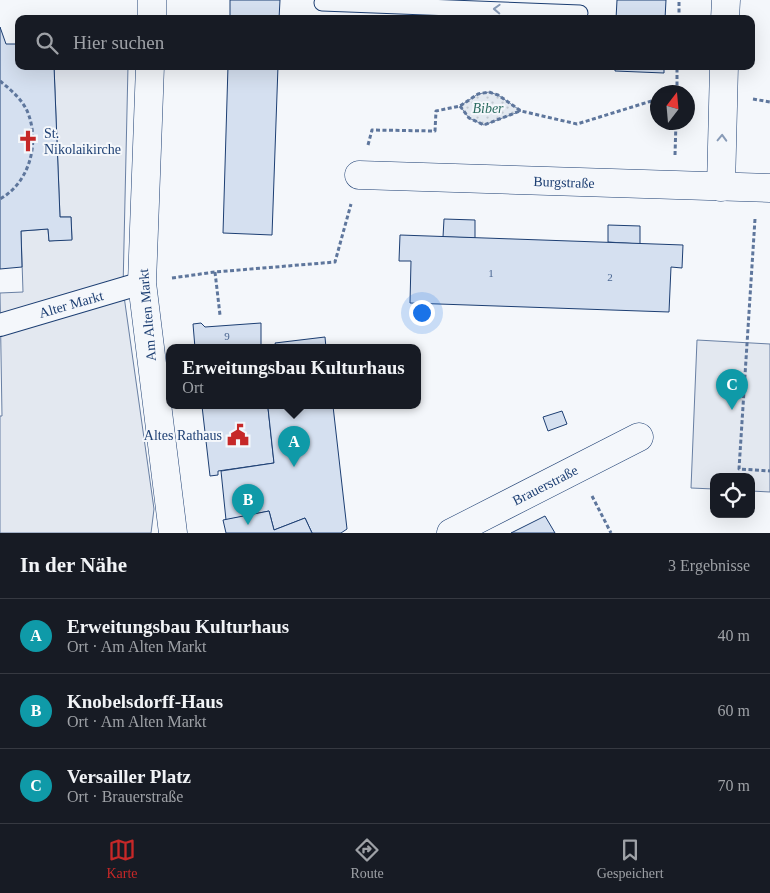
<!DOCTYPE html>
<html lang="de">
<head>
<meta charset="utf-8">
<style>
  body { margin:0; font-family:Georgia,serif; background:#20242c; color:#f1f3f6 }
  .controls { position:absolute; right:15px; bottom:15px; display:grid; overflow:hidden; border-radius:10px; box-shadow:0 5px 20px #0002 }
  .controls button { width:45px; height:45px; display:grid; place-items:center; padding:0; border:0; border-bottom:1px solid #363941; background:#171b24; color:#f1f3f6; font:25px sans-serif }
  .compass { position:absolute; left:650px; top:85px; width:45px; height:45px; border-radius:50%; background:#171b24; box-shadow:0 5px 20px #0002; rotate:16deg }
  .you { position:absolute; left:421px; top:312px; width:18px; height:18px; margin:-12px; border:4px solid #fff; border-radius:50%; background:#1a73e8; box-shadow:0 0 0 8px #1a73e833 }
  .badge { display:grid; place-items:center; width:32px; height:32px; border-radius:50%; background:#c62828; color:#fff; font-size:16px; font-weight:700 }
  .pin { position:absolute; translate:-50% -41px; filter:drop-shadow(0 1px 2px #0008) }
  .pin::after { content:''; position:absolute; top:26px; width:18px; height:15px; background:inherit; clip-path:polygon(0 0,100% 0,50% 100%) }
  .popup { position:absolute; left:166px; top:344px; width:255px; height:65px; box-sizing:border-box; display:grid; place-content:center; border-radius:10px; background:#171b24; filter:drop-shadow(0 1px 4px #0005); font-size:16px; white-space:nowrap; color:#9ea1a6 }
  .popup b { font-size:19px; color:#f1f3f6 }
  .popup::after { content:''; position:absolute; left:50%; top:100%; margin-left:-10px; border:10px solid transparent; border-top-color:#171b24 }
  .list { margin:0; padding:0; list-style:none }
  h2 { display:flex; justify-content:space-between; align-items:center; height:65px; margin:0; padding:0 20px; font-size:21px }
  h2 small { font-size:16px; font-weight:400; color:#9ea1a6 }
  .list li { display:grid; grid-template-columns:32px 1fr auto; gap:15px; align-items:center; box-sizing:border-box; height:75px; padding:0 20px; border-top:1px solid #363941 }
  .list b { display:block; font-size:19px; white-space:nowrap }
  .list p { margin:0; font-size:16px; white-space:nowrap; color:#9ea1a6 }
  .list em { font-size:16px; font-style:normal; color:#9ea1a6 }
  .icon { flex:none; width:28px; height:28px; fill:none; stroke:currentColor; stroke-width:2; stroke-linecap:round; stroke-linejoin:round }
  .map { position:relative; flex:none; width:770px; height:533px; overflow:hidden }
  .search { position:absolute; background:#171b24; box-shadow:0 5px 20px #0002; left:15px; right:15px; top:15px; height:55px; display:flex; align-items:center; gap:12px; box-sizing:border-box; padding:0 18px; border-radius:10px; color:#9ea1a6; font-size:19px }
  .sheet { height:290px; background:#171b24 }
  nav { display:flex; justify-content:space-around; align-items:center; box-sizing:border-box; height:70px; border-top:1px solid #363941; background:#171b24; font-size:14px; color:#9ea1a6 }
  nav a { display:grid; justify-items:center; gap:2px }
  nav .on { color:#c62828 }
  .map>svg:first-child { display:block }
</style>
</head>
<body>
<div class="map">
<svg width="770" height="533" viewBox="0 0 770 533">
  <defs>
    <pattern id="park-dots" width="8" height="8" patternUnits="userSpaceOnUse" patternTransform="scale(1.25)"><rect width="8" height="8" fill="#e3e9f0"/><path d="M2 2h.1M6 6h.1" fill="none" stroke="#c2c9d1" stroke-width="1.8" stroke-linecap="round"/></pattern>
  </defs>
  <rect width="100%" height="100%" fill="#f4f7fb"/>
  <path fill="url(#park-dots)" stroke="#687fa3" d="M489 92 498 95 521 111 484 125 469 118 460 106 478 94Z"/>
  <g fill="#e3e8f0" stroke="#687fa3">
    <path d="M54 66H128L123 289 154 509 151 533H0V416H2L0 293 23 292 21 231 48 229 49 241 72 239 71 217H60Z"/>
    <path d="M697 340 770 344V492L751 491V477H714V489L691 488Z"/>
  </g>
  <g fill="#d5e0f0" stroke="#1d3f73">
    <path d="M230 0H280L279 19H230Z"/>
    <path d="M617 0H666L665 19H616Z"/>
    <path d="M423 18H455L423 19Z"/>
    <path d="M0 27 6 44H19V66H54L60 217H71L72 240 49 241 48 229 21 231 22 267 0 269Z"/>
    <path d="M228 66H278L272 235 223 233Z"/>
    <path d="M615 66H664V73L615 71Z"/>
    <path d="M444 219 475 220V238L443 237Z"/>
    <path d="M608 225 640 226V244L608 242Z"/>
    <path d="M400 235 683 245 682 268 671 267 669 312 410 303 411 261H399Z"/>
    <path d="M201 323 205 327 261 323V348L276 346 275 343 325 337 326 348H195L193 324Z"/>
    <path d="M202 406H288L268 408 274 463 218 471V475L210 476Z"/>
    <path d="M288 406H333L347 529 341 533H312L305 518 274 530 269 511 226 520 221 471 274 463 268 408Z"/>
    <path d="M562 411 567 424 548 431 543 417Z"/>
    <path d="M269 511 274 530 305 518 312 533H226L223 520Z"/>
    <path d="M545 516 555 533H511Z"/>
  </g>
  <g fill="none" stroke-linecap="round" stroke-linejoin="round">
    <g stroke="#1d3f73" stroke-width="17">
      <path id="service" d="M322 3 580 13"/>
    </g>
    <g stroke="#1d3f73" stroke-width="24">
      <path id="pedestrian" d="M0 325 142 283"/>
    </g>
    <g stroke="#1d3f73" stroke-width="29">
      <g id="minor">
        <path d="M152 19V0"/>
        <path d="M725 19 726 0"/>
        <path d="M150 66 142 283 173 533"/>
        <path d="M359 175 770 188"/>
        <path d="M721 187 724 66"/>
        <path d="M451 533 639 437"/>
      </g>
    </g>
    <g stroke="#5e769c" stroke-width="3" stroke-dasharray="4 2.5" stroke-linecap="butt">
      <path d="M679 19V0"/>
      <path d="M0 81C11 90 23 100 28 113 40 144 29 183 0 199"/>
      <path d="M677 92V66"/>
      <path d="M753 99 770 102"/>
      <path d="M460 106 469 118 484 125 520 111"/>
      <path d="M368 145 372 130 435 131 436 111 460 106 478 94 489 92 498 95 521 111 577 124 658 99"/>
      <path d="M675 155 676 122"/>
      <path d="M755 219 739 469 770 471"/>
      <path d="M215 272 220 315"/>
      <path d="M172 278 215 272 335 262 351 204"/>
      <path d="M592 496 611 533"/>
    </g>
    <use href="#service" stroke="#f4f7fb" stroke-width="15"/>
    <use href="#pedestrian" stroke="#f4f7fb" stroke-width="22"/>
    <use href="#minor" stroke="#f4f7fb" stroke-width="28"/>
  </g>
  <defs><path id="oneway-chevron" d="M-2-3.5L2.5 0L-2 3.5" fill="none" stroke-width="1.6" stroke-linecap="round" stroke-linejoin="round" transform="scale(1.25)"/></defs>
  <g stroke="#889bb7">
    <use href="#oneway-chevron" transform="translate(497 9) rotate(-178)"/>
    <use href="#oneway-chevron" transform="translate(722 138) rotate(-88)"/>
  </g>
  <defs>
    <g id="church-bare" transform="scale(1.725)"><path d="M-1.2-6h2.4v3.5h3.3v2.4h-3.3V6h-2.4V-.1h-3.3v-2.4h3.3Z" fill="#c62828" stroke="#f4f7fb" stroke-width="2.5" paint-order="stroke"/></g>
    <g id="civic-bare" transform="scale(1.725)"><path d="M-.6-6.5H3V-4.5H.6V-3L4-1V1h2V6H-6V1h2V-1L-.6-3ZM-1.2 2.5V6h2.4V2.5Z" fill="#c62828" stroke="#f4f7fb" stroke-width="2.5" paint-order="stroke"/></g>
  </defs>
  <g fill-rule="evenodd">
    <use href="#church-bare" x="28" y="141"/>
    <use href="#civic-bare" x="238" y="435"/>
  </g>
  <g text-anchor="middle" stroke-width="4" stroke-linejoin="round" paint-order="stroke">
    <g font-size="11" fill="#4b6792">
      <text x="491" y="277">1</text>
      <text x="610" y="281">2</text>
      <text x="227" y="340">9</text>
    </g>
    <g font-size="14" font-style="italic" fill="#2c6c60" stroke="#f4f7fb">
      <text x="488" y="113">Biber</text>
    </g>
    <g font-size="14" fill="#1d3f73" stroke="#f4f7fb" text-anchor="start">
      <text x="44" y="138">St.<tspan x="44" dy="16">Nikolaikirche</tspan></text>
      <text x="222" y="440" text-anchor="end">Altes Rathaus</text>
    </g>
    <g font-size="14" fill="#1d3f73" stroke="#f4f7fb">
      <text transform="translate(564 182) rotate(2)" y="5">Burgstraße</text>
      <text transform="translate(71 304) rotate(-16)" y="5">Alter Markt</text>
      <text transform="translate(147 315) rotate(-95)" y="5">Am Alten Markt</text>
      <text transform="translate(545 485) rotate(-27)" y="5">Brauerstraße</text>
    </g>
  </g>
</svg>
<div class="controls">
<button><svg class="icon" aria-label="locate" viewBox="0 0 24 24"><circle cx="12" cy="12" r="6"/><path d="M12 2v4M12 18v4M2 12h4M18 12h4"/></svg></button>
</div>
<svg class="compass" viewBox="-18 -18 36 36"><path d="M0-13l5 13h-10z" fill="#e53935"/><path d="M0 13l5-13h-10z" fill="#9ea1a6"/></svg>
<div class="you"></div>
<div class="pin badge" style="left:294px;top:467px;background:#0f9aa8">A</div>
<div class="popup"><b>Erweitungsbau Kulturhaus</b>Ort</div>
<div class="pin badge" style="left:248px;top:525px;background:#0f9aa8">B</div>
<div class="pin badge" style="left:732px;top:410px;background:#0f9aa8">C</div>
<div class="search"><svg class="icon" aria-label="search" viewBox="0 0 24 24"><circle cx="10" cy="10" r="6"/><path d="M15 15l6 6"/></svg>Hier suchen</div>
</div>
<section class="sheet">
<h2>In der Nähe<small>3 Ergebnisse</small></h2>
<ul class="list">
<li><span class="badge" style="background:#0f9aa8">A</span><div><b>Erweitungsbau Kulturhaus</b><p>Ort · Am Alten Markt</p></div><em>40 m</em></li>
<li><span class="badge" style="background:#0f9aa8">B</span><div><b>Knobelsdorff-Haus</b><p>Ort · Am Alten Markt</p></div><em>60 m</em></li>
<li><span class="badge" style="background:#0f9aa8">C</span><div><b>Versailler Platz</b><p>Ort · Brauerstraße</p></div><em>70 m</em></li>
</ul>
</section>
<nav>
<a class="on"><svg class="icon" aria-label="map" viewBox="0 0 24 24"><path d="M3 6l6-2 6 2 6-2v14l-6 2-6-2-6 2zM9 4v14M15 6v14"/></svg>Karte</a>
<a><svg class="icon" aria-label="directions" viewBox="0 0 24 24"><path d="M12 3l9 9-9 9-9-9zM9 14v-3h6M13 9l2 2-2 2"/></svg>Route</a>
<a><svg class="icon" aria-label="saved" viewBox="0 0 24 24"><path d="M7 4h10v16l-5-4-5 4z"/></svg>Gespeichert</a>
</nav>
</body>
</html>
